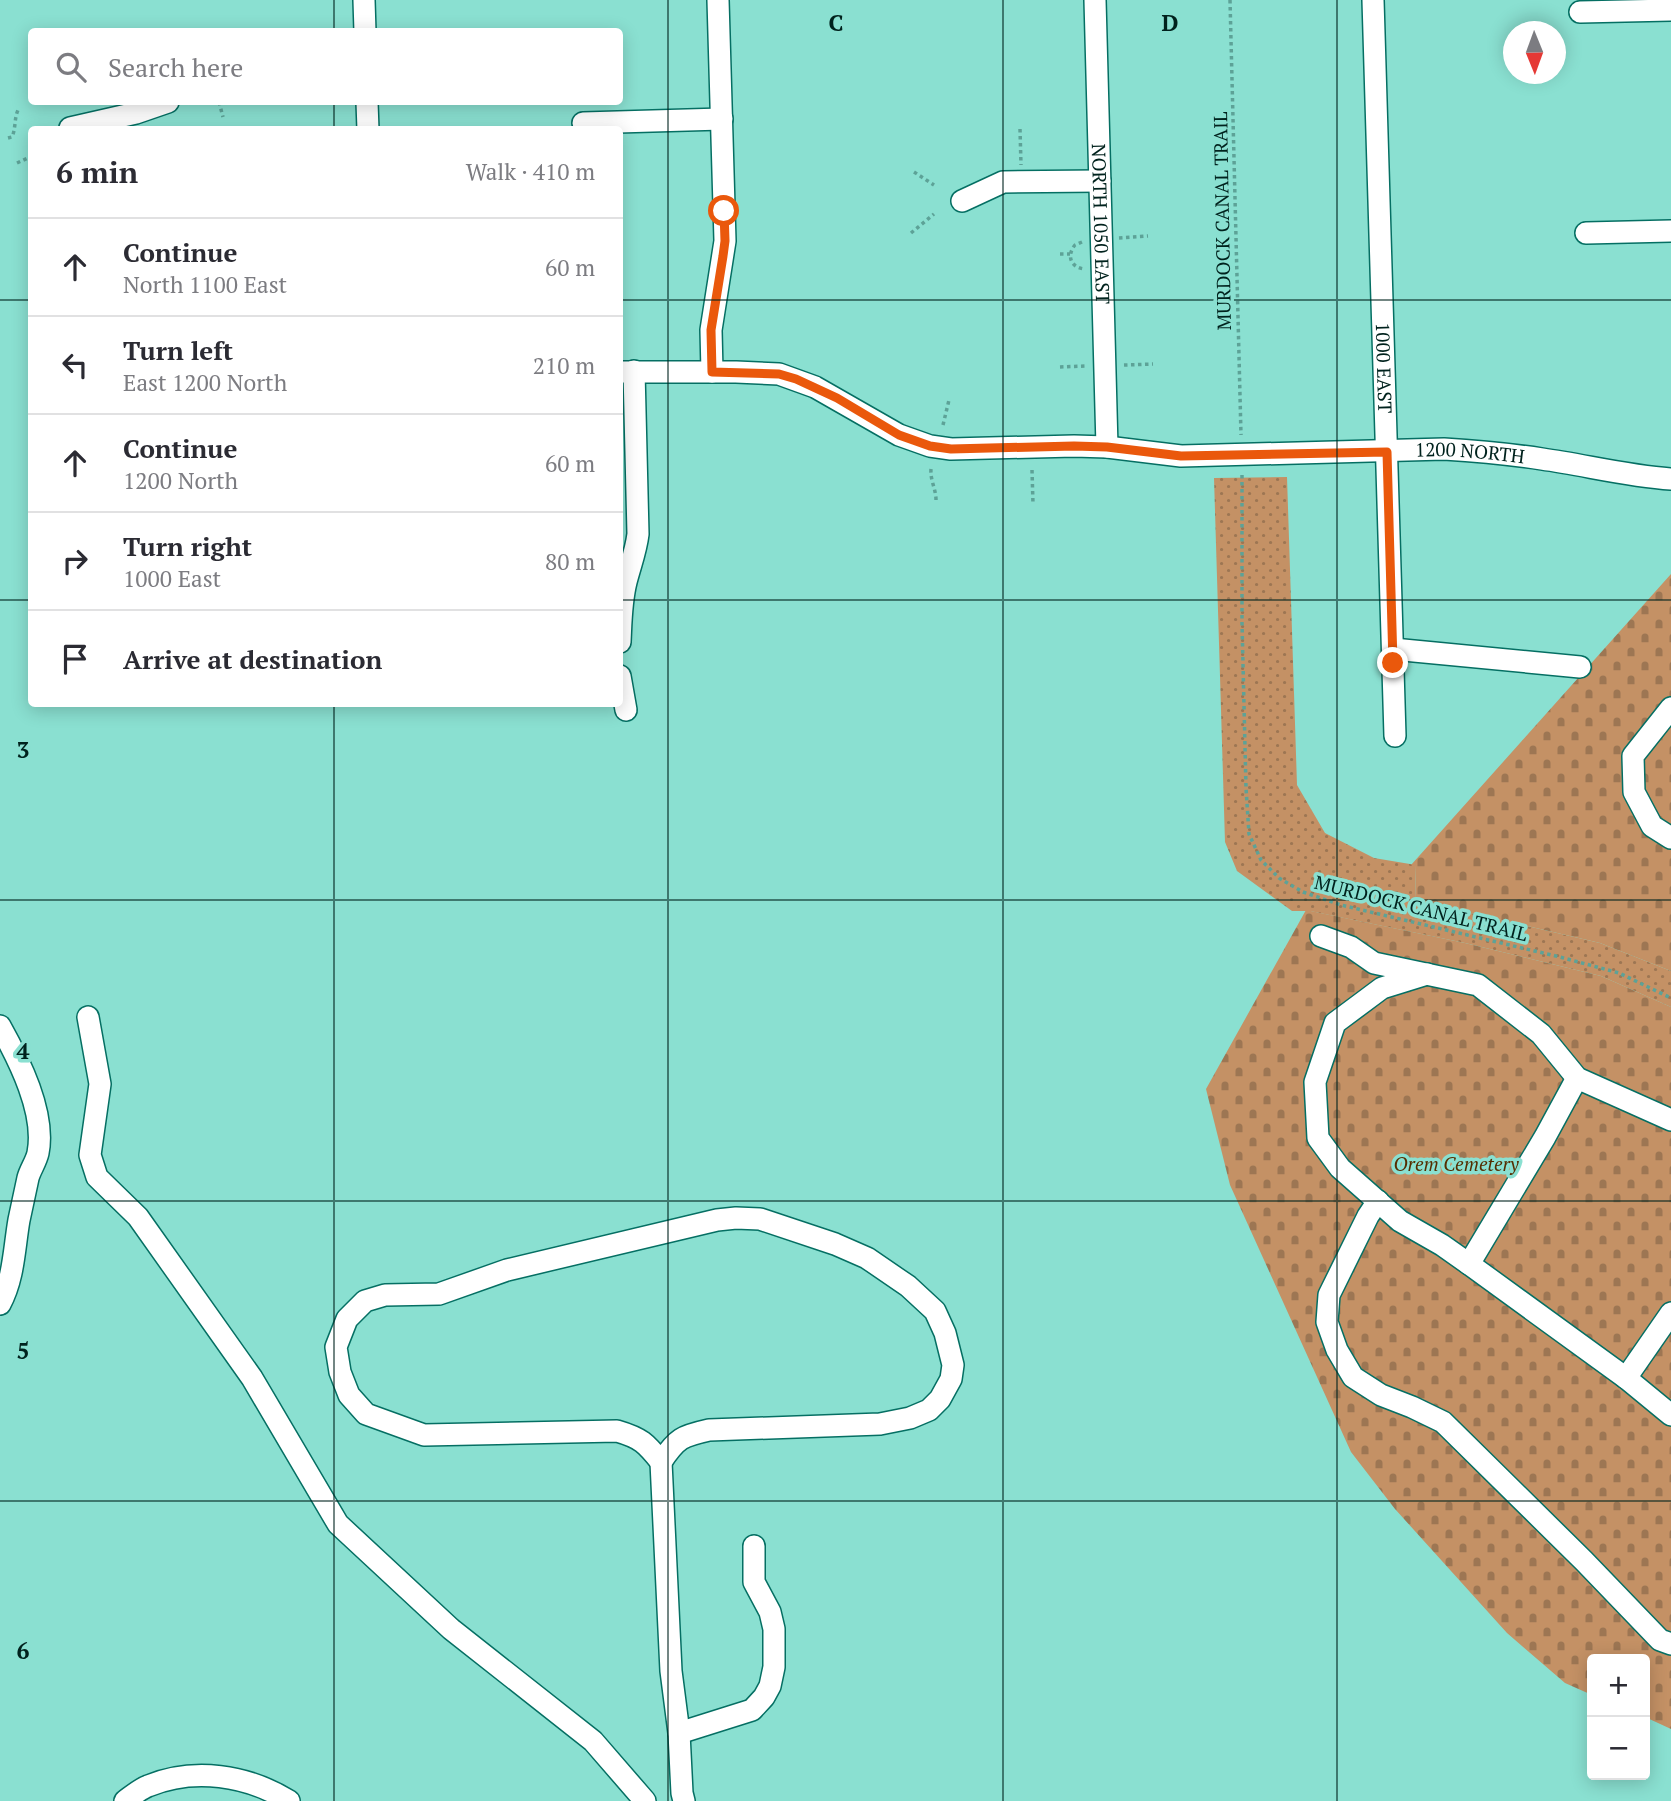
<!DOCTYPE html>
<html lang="en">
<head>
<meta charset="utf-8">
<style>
  body { margin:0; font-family:"PT Serif",serif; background:#f2f2f3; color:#2b2b33 }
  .controls { position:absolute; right:21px; bottom:21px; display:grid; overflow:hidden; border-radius:7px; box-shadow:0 4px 18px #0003 }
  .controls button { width:63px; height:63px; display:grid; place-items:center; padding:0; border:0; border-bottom:2px solid #e1e1e2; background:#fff; color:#2b2b33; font:35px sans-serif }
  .compass { position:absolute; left:1503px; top:21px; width:63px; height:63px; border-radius:50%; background:#fff; box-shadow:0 4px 18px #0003; rotate:179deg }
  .stop { position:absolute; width:21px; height:21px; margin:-16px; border:5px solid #ea580c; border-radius:50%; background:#fff }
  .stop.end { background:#ea580c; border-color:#fff; box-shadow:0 2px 7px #0008 }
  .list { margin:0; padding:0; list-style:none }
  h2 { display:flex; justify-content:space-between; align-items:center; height:91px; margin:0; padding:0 28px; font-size:30px }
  h2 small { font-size:23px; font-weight:400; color:#7c7c81 }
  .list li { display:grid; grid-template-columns:46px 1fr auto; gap:21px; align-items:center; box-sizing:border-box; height:98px; padding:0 28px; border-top:2px solid #e1e1e2 }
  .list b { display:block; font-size:26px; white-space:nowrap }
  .list p { margin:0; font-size:23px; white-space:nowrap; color:#7c7c81 }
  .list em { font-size:23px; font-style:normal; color:#7c7c81 }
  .icon { flex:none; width:38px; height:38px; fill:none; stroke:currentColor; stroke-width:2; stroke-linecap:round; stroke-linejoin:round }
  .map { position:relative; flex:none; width:1671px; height:1801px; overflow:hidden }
  .search { position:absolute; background:#fff; box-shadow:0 4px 18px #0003; left:28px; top:28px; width:595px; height:77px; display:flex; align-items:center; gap:18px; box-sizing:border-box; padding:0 24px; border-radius:7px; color:#7c7c81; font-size:26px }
  .panel { position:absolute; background:#fff; box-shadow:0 4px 18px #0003; left:28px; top:126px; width:595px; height:581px; border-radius:7px }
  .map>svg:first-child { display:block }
</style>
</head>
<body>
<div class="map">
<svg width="1671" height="1801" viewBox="0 0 1671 1801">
  <defs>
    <pattern id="grass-dots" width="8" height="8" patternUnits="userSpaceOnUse" patternTransform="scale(1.75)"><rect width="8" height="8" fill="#c49165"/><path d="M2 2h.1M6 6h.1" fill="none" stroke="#9d7653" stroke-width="1.8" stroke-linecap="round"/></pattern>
    <pattern id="cemetery-stones" width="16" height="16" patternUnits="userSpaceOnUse" patternTransform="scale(1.75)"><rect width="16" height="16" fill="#c49165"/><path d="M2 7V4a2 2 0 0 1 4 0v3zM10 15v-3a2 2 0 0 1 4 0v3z" fill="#9d7653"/></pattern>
  </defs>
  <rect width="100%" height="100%" fill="#8ae0d1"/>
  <path fill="url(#grass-dots)" d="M1287 477 1297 785 1325 833 1374 858 1416 865 1415 900 1600 943 1671 971V1007L1601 976 1465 943 1310 911H1292L1237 871 1225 842 1214 478Z"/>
  <g fill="url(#cemetery-stones)">
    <path d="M1671 574V971L1600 943 1415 900 1416 866 1411 865Z"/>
    <path d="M1306 910 1465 943 1601 976 1671 1007V1729L1645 1717V1659H1592V1695L1565 1683 1507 1633 1395 1509 1351 1452 1230 1185 1206 1089Z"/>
  </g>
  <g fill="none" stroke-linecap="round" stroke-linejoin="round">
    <g stroke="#056f63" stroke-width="24">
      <g id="minor">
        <path d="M364 0 365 32"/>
        <path id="s1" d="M1095 0 1107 447"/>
        <path id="s2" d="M1373 0 1395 736"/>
        <path d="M1580 12 1671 10"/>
        <path d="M367 102 368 130"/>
        <path d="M583 123 722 119"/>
        <path d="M70 128 136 113 168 102"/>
        <path d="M962 201 1003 182 1100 181"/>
        <path d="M1586 233 1671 231"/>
        <path id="s3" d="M620 372H736L779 374 815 387 899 435 930 446 951 449 1074 446 1107 447 1181 456 1444 449C1477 451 1509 454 1542 459 1585 465 1627 476 1671 479"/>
        <path d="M712 372 711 330 725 241 718 0"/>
        <path d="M620 642C621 622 621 602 626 582 630 566 636 551 638 534L634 371"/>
        <path d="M1393 649 1580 667"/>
        <path d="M620 676 626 710"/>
        <path d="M1671 708 1633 756 1634 792 1652 826 1671 838"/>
        <path d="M1321 936 1351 947 1374 963 1478 985 1541 1034 1577 1078 1671 1120"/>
        <path d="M1427 974 1382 988 1335 1023 1315 1082 1318 1138 1340 1168 1400 1221 1442 1245 1469 1264 1626 1378 1671 1415"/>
        <path d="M88 1017 100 1084 90 1155 97 1177 138 1217 252 1378 338 1524 451 1629 593 1741 645 1801"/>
        <path d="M0 1026C19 1060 46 1113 38 1153 36 1162 30 1170 28 1178 25 1192 22 1206 19 1220 14 1249 14 1278 0 1304"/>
        <path d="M1378 1201 1368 1216 1329 1295 1327 1322 1337 1350 1353 1377 1381 1395 1412 1407 1443 1422 1584 1561 1660 1640 1671 1644"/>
        <path d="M736 1218 760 1219 835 1244 867 1258 908 1286 935 1311 945 1333 953 1365 951 1379 940 1399 929 1410 910 1418 880 1424 709 1430C682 1436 677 1438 661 1462 646 1443 641 1438 617 1431L424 1435 366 1414 349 1395 340 1372 336 1347 347 1319 365 1301 385 1295 439 1294 507 1270 717 1220Z"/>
        <path d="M1469 1264 1545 1137 1577 1078"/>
        <path d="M1626 1378 1671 1313"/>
        <path d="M661 1462 671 1671 679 1733 682 1793 684 1801"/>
        <path d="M679 1733 752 1710 764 1697 770 1686 774 1667V1629L770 1612 754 1582V1546"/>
        <path d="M125 1801C132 1796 140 1789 148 1786 194 1767 247 1775 289 1801"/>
      </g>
    </g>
    <g stroke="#5da297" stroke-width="3.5" stroke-dasharray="3.5 3.5" stroke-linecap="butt">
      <path d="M1230 0 1241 435"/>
      <path d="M219 102 223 117"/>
      <path d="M1020 129 1021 165"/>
      <path d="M8 138 12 137C16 128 14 119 18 110"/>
      <path d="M17 163 32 156"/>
      <path d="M914 172 934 185"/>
      <path d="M911 233 934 214"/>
      <path d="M1119 238 1148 236"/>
      <path d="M1082 242 1075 245C1066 256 1071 268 1085 269"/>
      <path d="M1060 254H1070"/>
      <path d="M1124 365 1153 364"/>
      <path d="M1060 367 1086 366"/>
      <path d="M943 425 949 400"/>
      <path d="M931 469C930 480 936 489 936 500"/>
      <path d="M1032 470 1033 504"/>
      <path d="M1242 475V623L1246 788 1249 834 1261 860 1279 878 1303 892 1341 905 1560 957 1619 973 1671 998"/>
    </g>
    <use href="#minor" stroke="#fff" stroke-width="21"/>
  </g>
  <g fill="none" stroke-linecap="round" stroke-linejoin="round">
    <path stroke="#ea580c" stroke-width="9" d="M724 211 725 241 723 256 711 330 712 372 779 374 796 379 837 398 899 435 930 446 951 449 1074 446 1107 447 1181 456 1387 452 1393 663"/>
  </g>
  <path fill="none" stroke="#00221d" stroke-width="2" stroke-opacity="0.55" d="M334 0V32M668 0V1801M1003 0V1801M1337 0V1801M334 102V130M0 300H32M620 300H1671M0 600H32M620 600H1671M334 704V1801M0 900H1671M0 1201H1671M0 1501H1671"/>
  <g text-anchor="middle" stroke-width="7" stroke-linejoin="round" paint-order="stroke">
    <g font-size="19" fill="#00221d" stroke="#8ae0d1">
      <text transform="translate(1222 221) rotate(-91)" y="7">MURDOCK CANAL TRAIL</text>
      <text dy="7" stroke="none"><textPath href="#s1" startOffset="224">NORTH 1050 EAST</textPath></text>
      <text dy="7" stroke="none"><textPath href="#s2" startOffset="368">1000 EAST</textPath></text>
      <text dy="7" stroke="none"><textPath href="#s3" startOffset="868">1200 NORTH</textPath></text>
      <text transform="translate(1421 908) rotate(14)" y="7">MURDOCK CANAL TRAIL</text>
    </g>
    <g font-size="19" font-style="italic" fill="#552d00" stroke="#8ae0d1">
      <text x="1456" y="1171">Orem Cemetery</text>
    </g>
  </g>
  <g font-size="23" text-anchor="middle" font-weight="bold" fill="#00221d" stroke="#8ae0d1" stroke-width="7" stroke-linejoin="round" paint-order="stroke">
    <text x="836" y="31">C</text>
    <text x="1170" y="31">D</text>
    <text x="23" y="758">3</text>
    <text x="23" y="1059">4</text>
    <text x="23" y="1359">5</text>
    <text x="23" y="1659">6</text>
  </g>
</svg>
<div class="controls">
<button>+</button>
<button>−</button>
</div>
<svg class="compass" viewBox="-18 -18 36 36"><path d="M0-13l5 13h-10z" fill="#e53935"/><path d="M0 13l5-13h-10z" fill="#7c7c81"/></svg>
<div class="stop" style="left:724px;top:211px"></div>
<div class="stop end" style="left:1393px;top:663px"></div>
<div class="search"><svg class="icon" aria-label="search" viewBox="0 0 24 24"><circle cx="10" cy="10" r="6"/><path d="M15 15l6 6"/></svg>Search here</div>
<section class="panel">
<h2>6 min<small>Walk · 410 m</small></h2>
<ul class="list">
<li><svg class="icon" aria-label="ahead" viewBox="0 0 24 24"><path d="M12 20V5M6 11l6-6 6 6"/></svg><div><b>Continue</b><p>North 1100 East</p></div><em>60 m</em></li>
<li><svg class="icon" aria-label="left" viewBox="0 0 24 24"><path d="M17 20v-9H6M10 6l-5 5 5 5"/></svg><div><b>Turn left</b><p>East 1200 North</p></div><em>210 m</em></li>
<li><svg class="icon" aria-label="ahead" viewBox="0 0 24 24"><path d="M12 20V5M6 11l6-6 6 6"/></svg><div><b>Continue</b><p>1200 North</p></div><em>60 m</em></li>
<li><svg class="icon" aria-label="right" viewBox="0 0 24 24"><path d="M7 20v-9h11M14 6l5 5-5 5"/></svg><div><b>Turn right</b><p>1000 East</p></div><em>80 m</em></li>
<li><svg class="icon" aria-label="arrive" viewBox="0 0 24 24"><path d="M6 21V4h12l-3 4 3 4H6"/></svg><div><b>Arrive at destination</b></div></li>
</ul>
</section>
</div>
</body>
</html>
